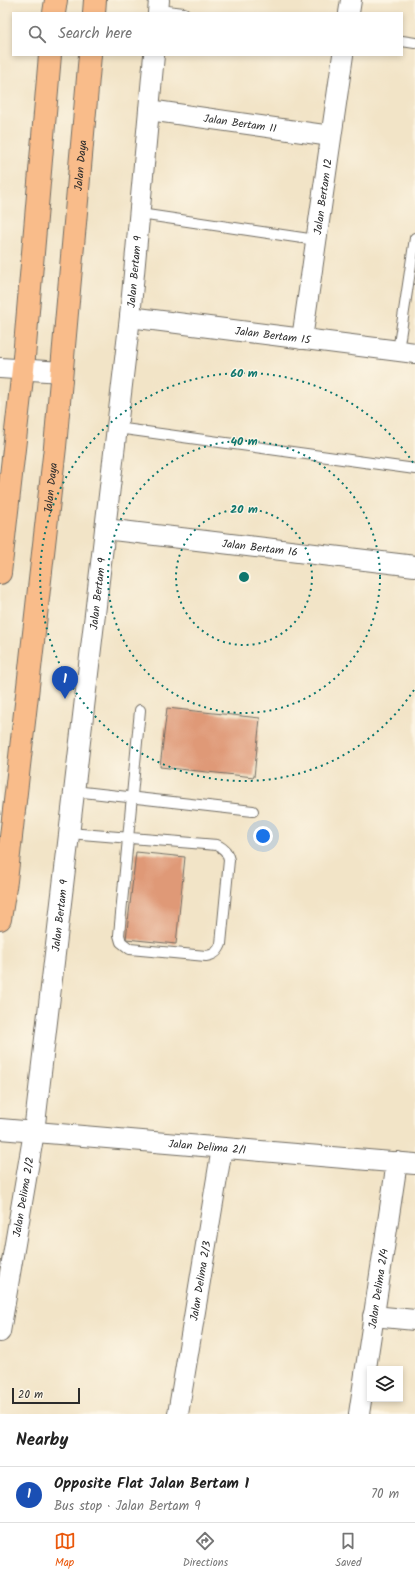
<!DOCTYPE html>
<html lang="en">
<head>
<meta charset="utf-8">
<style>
  body { margin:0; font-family:Kalam,sans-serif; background:#f2f2f2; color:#222 }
  .controls { position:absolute; right:12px; bottom:12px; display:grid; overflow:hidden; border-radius:0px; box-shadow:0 2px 6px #0003 }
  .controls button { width:36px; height:36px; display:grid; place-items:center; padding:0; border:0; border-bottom:1px solid #e0e0e0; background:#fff; color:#222; font:20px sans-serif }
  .scale { position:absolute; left:12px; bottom:10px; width:68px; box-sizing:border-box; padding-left:4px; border:2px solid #2b2b2b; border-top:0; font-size:11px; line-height:14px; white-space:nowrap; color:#2b2b2b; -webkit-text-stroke:3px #fcf5e5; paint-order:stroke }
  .you { position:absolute; left:263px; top:836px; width:14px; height:14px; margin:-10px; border:3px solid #fff; border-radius:50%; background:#1a73e8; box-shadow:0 0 0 6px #1a73e833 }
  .badge { display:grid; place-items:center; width:26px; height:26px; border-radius:50%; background:#ea580c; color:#fff; font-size:13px; font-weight:700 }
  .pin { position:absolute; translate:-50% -33px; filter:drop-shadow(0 1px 2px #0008) }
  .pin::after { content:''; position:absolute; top:21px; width:14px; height:12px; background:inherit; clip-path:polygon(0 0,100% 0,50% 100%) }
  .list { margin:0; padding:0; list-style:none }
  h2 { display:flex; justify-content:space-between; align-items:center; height:52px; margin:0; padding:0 16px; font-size:17px }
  h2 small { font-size:13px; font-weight:400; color:#767676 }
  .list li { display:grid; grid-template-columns:26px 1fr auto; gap:12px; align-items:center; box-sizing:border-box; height:56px; padding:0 16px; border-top:1px solid #e0e0e0 }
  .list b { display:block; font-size:15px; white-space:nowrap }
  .list p { margin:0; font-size:13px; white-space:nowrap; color:#767676 }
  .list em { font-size:13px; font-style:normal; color:#767676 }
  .icon { flex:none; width:22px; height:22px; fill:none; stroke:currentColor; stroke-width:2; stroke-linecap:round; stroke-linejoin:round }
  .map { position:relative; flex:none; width:415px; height:1414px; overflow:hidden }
  .search { position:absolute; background:#fff; box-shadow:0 2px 6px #0003; left:12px; right:12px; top:12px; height:44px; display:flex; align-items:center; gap:10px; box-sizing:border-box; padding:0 14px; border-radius:0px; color:#767676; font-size:15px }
  .sheet { height:108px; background:#fff }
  nav { display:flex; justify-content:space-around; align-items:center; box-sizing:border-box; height:56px; border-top:1px solid #e0e0e0; background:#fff; font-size:11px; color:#767676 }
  nav a { display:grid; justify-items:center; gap:2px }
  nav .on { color:#ea580c }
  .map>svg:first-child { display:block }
</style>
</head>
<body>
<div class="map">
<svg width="415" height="1414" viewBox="0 0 415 1414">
  <rect width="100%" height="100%" fill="#fcf5e5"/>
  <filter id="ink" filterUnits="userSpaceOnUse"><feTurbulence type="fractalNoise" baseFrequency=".025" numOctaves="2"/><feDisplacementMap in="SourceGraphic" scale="8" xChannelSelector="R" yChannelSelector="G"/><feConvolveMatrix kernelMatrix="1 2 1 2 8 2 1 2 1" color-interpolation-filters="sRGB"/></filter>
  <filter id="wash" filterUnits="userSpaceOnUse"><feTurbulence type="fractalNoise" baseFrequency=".012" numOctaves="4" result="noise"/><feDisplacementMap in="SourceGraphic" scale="16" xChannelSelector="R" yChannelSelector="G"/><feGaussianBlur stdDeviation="0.9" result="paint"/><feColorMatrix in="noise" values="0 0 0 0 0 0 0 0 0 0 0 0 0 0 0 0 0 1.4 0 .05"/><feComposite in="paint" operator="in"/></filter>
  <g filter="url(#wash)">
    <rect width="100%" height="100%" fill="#f2e4c7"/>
    <g id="blocks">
      <g fill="#df9977">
        <path d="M167 708 260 718 254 777 160 767Z"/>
        <path d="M136 852 185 857 176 944 126 939Z"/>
      </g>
    </g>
  </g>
  <g filter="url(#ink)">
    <use href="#blocks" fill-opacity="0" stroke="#716c62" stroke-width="1"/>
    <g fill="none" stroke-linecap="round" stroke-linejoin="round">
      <g stroke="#716c62" stroke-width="12">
        <g id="service">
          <path d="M158 10 184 13"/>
          <path d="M402 41 415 43"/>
          <path d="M140 214 316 240"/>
          <path d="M398 351 415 238"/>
          <path d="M117 428 415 469"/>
          <path d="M74 791 253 811"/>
          <path d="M69 833 217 845C225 849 227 852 229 860L221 944C218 952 214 955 206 956L130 949 121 942 119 935 140 710"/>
        </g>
      </g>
      <g stroke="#716c62" stroke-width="22">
        <g id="minor">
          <path d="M158 13 159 0"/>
          <path d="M349 13 351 0"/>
          <path id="s1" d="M149 110 331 136"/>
          <path id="s2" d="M130 317 415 353"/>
          <path id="s3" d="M302 339 343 55"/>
          <path d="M0 368 62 372"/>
          <path id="s4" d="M105 529 415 566"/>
          <path id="s5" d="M0 1129 415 1164"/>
          <path d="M373 1316 415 1320"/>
          <path id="s6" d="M0 1332 34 1132 130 317 154 55"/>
          <path id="s7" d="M178 1414 222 1148"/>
          <path id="s8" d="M359 1414 397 1162"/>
        </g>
      </g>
      <g stroke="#716c62" stroke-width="24">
        <g id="primary">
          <path d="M54 13 56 0"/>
          <path d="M94 13 95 0"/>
          <path d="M0 573 23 369 50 55"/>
          <path id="s9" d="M0 919 6 881 55 447 90 55"/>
        </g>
      </g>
      <use href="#service" stroke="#fff" stroke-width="10"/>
      <use href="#minor" stroke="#fff" stroke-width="20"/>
      <use href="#primary" stroke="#f9bc8a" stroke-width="22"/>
    </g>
  </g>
  <g fill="none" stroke="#0f766e" stroke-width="2" stroke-dasharray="2 4">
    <circle cx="244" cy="577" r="68"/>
    <circle cx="244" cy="577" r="136"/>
    <path d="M414 690A204 204 0 1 1 414 464"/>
  </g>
  <g text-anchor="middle" stroke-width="3" stroke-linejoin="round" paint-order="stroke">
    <g font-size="11" fill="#2b2b2b" stroke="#fcf5e5">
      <text dy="4" stroke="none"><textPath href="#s1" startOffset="92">Jalan Bertam 11</textPath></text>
      <text dy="4" stroke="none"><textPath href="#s9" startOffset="758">Jalan Daya</textPath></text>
      <text dy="4" stroke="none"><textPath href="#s3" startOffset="144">Jalan Bertam 12</textPath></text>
      <text dy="4" stroke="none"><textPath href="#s6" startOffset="1069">Jalan Bertam 9</textPath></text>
      <text dy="4" stroke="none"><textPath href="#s2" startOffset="144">Jalan Bertam 15</textPath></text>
      <text dy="4" stroke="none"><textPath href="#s9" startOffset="434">Jalan Daya</textPath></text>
      <text dy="4" stroke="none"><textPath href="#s4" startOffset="156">Jalan Bertam 16</textPath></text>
      <text dy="4" stroke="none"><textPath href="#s6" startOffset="745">Jalan Bertam 9</textPath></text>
      <text dy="4" stroke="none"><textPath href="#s6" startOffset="421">Jalan Bertam 9</textPath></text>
      <text dy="4" stroke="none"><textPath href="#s5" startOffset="208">Jalan Delima 2/1</textPath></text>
      <text dy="4" stroke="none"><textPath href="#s6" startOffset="137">Jalan Delima 2/2</textPath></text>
      <text dy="4" stroke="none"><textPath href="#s7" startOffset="135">Jalan Delima 2/3</textPath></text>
      <text dy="4" stroke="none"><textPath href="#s8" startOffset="127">Jalan Delima 2/4</textPath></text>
    </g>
  </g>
  <circle cx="244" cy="577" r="6" fill="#0f766e" stroke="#fcf5e5" stroke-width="2"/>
  <g font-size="12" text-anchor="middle" font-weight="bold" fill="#0f766e" stroke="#fcf5e5" stroke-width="3" stroke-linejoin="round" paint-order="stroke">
    <text x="244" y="377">60 m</text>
    <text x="244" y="445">40 m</text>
    <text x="244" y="513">20 m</text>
  </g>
</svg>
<div class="controls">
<button><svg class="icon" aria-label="layers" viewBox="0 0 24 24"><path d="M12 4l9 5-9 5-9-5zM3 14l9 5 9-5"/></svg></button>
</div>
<div class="scale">20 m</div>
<div class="you"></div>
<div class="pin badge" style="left:65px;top:699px;background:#1a4fb4">1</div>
<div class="search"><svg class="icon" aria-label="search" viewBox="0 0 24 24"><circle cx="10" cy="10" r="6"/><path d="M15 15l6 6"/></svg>Search here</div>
</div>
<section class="sheet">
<h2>Nearby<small></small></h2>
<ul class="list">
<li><span class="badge" style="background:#1a4fb4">1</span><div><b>Opposite Flat Jalan Bertam 1</b><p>Bus stop · Jalan Bertam 9</p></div><em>70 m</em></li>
</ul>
</section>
<nav>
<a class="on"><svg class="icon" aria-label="map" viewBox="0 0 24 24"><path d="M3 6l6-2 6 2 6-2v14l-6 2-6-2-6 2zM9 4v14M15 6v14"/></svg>Map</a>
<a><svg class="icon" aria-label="directions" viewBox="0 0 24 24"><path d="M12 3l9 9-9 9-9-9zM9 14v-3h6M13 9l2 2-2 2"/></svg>Directions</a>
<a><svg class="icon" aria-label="saved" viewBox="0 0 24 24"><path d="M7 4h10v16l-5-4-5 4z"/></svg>Saved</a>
</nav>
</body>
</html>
